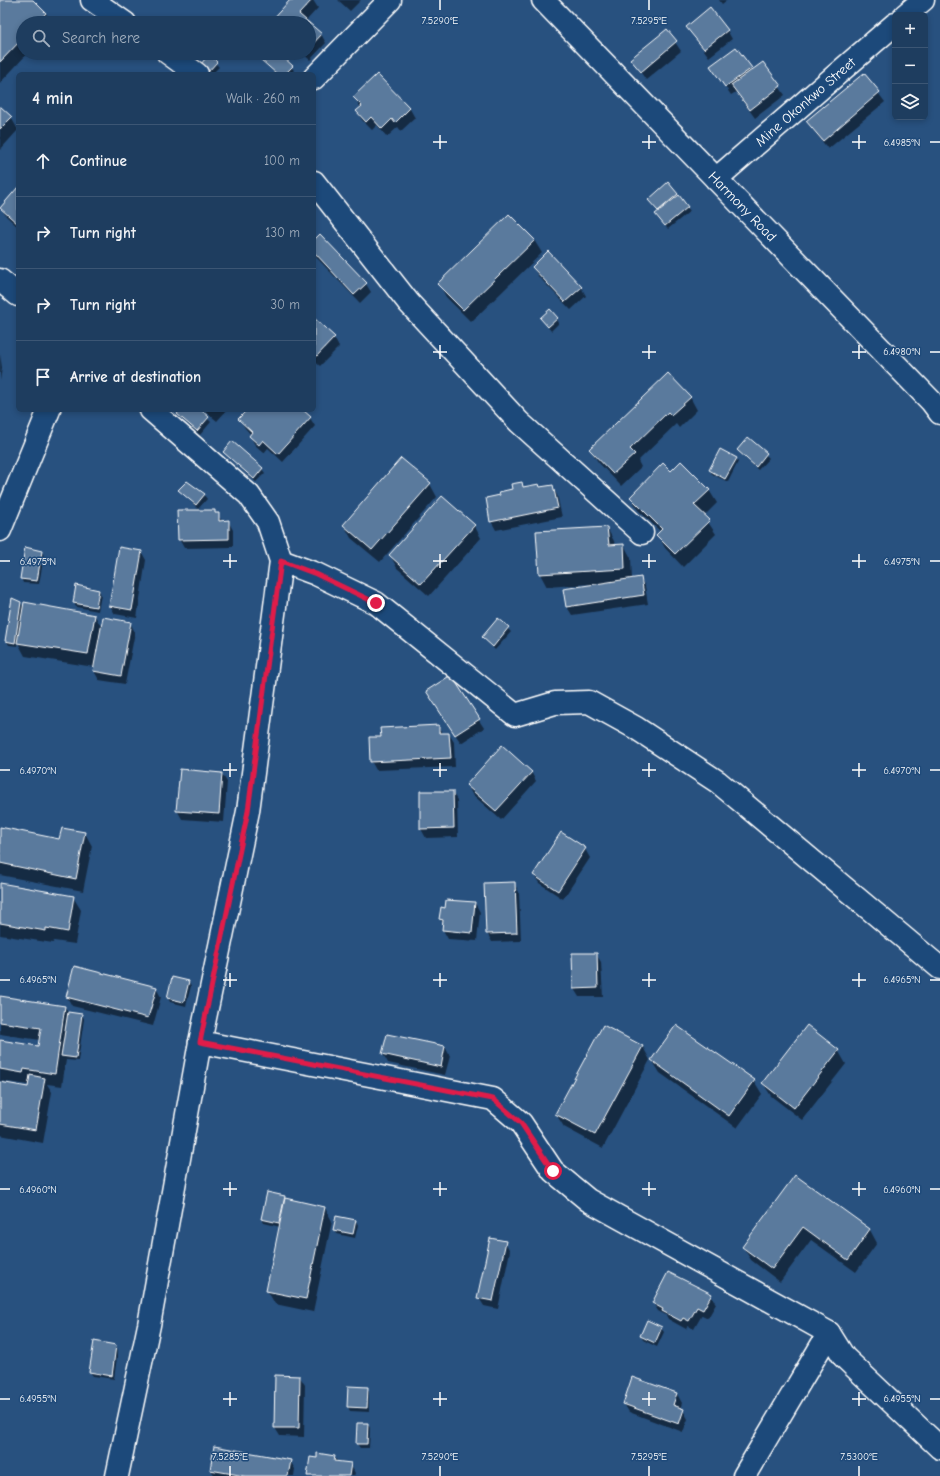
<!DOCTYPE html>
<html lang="en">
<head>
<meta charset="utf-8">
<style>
  body { margin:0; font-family:"Comic Neue",sans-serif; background:#2b4868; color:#f1f3f6 }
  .controls { position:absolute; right:12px; top:12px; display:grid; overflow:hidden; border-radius:6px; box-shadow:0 2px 6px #0003 }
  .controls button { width:36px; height:36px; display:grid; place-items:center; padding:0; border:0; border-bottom:1px solid #3c5674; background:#1e3d5f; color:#f1f3f6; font:20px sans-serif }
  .stop { position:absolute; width:12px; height:12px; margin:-9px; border:3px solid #e11d48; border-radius:50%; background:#fff }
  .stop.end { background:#e11d48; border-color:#fff; box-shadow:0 1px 4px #0008 }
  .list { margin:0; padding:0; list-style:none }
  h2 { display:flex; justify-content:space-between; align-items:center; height:52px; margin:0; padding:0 16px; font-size:17px }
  h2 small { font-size:13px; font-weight:400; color:#a1aebd }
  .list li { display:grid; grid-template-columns:26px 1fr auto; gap:12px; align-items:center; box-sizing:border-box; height:72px; padding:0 16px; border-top:1px solid #3c5674 }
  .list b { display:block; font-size:15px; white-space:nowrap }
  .list em { font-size:13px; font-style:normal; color:#a1aebd }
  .icon { flex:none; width:22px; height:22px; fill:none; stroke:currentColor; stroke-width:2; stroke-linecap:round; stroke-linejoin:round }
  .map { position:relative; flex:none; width:940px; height:1476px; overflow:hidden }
  .search { position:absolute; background:#1e3d5f; box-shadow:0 2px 6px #0003; left:16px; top:16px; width:300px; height:44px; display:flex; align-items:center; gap:10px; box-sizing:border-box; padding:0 14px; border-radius:22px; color:#a1aebd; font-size:15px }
  .panel { position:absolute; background:#1e3d5f; box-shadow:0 2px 6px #0003; left:16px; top:72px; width:300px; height:340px; border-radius:6px }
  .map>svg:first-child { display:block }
</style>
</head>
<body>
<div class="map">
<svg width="940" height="1476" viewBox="0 0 940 1476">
  <rect width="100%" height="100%" fill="#28517f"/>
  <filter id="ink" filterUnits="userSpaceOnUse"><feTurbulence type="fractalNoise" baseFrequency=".025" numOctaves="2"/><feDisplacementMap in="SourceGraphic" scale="8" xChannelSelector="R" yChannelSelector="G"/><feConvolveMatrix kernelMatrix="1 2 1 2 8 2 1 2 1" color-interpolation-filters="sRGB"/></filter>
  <g filter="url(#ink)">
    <g fill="#0007">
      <path d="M0 0H31L46 13 51 23H23V53H28L0 83Z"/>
      <path d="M292 0H313L318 8 306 21 308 23H273L272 21Z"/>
      <path d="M338 0H361L350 11Z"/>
      <path d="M719 0H727L722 4Z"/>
      <path d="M309 24 321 34 326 43 310 60 302 53H309Z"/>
      <path d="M687 27 727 30 732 39 709 57Z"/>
      <path d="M667 30 681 51 646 80 632 60Z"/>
      <path d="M266 53H286L288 56 284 60 294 70 291 74H276L261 59Z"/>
      <path d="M209 56 219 67 212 74 204 68Z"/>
      <path d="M763 63 785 95 755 118 736 92 731 95 711 66 751 68 753 71Z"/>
      <path d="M864 74 885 102 828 149 807 122Z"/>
      <path d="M377 75 410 109 415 118 401 131 398 127 387 137 377 125 372 130 362 120 357 111 361 108 354 97Z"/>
      <path d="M0 107 11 117 18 130 0 150Z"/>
      <path d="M668 184 690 211 668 229 659 219 656 215 659 213 649 200Z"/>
      <path d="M18 188V227L6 216 1 208Z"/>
      <path d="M534 240 542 253 471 322 446 297 439 284Z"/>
      <path d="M314 241 366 284 371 292 360 303 314 255Z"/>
      <path d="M533 267 581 287 586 296 571 310 538 276Z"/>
      <path d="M541 318 557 319 559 323 551 331Z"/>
      <path d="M314 319 334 338 339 347 320 366 314 361Z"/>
      <path d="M0 354 2 368 0 381Z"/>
      <path d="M690 397 697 410 679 428 676 424 638 461 641 467 621 486 598 462 590 449Z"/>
      <path d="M182 410H199L211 422 200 435 181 418 178 414Z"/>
      <path d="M204 410H227L217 421Z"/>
      <path d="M248 410H301L310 418 315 426 283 462 268 448 264 453 255 445 250 436 251 435 245 428 240 420Z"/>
      <path d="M749 438 769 458 758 470 738 451Z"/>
      <path d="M224 452 262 469 265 473 256 482Z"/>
      <path d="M736 458 738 462 728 482 712 474 710 470Z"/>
      <path d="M671 472 709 490 717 503 704 516 716 534 683 567 665 548 658 535 661 532 638 510 631 497Z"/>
      <path d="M187 482 204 495 207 499 198 509 180 490Z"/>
      <path d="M521 483 524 488 539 485 541 488 552 486 557 495 562 517 496 530 491 521 501 496 513 490Z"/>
      <path d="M430 484 437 497 380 562 351 538 344 525Z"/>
      <path d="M214 511 223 522 228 521 233 530V547L184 548 179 539Z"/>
      <path d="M474 525 481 538 429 596 397 568 390 555Z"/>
      <path d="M607 528 614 541 615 545H624L631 558 632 579 640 578 645 586 648 604 572 615 567 607 590 584 547 587 540 574Z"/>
      <path d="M141 551 146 560 137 618 115 614 110 606Z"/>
      <path d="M42 552 44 556 39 584 23 583 21 578Z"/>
      <path d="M99 590 101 595 98 611 76 607 74 603Z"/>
      <path d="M21 603 24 609 25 603 95 616 102 628 130 623 135 632 125 684 99 680 94 671V667L25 656 18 643 17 646 9 645 6 640Z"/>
      <path d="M498 619 511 632 495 650 483 637Z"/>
      <path d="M450 676 484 728 461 743 432 700Z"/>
      <path d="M438 726 443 734H449L454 742 455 767 376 770 371 761 382 737Z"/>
      <path d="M531 772 536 781 501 820 472 794 467 785Z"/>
      <path d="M222 774 227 782 224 822 182 819 177 810Z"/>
      <path d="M452 792 457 800 458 837 426 838 421 829Z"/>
      <path d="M0 828 60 840 62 829 85 833 92 846 83 891 0 875Z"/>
      <path d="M585 849 590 858 563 899 539 883 534 875Z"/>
      <path d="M514 883 519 892 521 941 492 942 487 933Z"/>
      <path d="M0 884 73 897 81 910 75 944 54 941 53 943 0 935Z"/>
      <path d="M475 903 480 912 477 941 448 939 443 930 444 925 440 919 446 909Z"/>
      <path d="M596 954 601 962 603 997H579L574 989Z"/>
      <path d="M189 982 191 986 186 1006 170 1002 168 998Z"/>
      <path d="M156 988 161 997 153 1026 72 1006 67 997Z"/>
      <path d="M0 997 65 1007 68 1013 82 1015 84 1019 78 1061 66 1060 62 1086 47 1084 52 1092 43 1143 0 1135V1083L29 1089V1085L0 1081V1041L39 1048 40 1040 0 1034Z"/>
      <path d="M604 1026 643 1047 650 1060 603 1148 564 1127 556 1114Z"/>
      <path d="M445 1047 450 1056 445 1075 388 1063 383 1054Z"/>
      <path d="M838 1050 846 1064 802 1120 771 1096 763 1083Z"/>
      <path d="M652 1060 754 1081 762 1094 737 1128 660 1073Z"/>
      <path d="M795 1176 870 1230 877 1243 856 1272 811 1240 780 1282 751 1260 743 1247Z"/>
      <path d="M268 1193 284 1196 286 1200 325 1208 332 1221 313 1312 275 1304 267 1290 280 1227 264 1223 262 1219Z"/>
      <path d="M337 1217 356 1221 358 1225 355 1238 337 1234 334 1230Z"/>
      <path d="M505 1242 510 1251 498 1309 484 1306 479 1298Z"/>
      <path d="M711 1295 716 1304 708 1318 702 1315 694 1329 688 1326 686 1329 668 1319 666 1315 658 1311 653 1303Z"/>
      <path d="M648 1322 661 1328 664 1332 657 1347 643 1340 641 1336Z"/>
      <path d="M116 1346 118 1350 114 1379 93 1376 90 1372Z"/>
      <path d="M300 1377 305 1385 304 1437 280 1436 275 1428Z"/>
      <path d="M349 1387H367L369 1392V1412L350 1411 348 1407Z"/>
      <path d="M677 1394 682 1403 680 1409 683 1410 688 1419 683 1432 629 1412 624 1404Z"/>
      <path d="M368 1424 370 1428 369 1448H360L357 1444Z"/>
      <path d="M334 1457 338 1462 350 1464 355 1473 354 1476H308L317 1459Z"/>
      <path d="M290 1461 295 1469 294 1476H215L211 1470Z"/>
    </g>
    <g fill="#5a7a9d" stroke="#fff">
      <path d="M0 0H33L46 13 37 23H23V38L0 62Z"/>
      <path d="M290 0H312L299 14 322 34 309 48V23H273L271 21Z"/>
      <path d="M710 7 728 30 704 49 686 27Z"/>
      <path d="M667 29 677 41 641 72 630 59Z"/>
      <path d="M736 47 752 68 725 87 710 66Z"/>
      <path d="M265 53H285L282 56 293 66 285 74H277L260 59Z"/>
      <path d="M209 54 217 62 209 71 201 64Z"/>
      <path d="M763 62 781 86 750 110 731 85Z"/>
      <path d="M864 73 880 92 823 141 806 121Z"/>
      <path d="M377 74 410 108 395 123 392 119 382 129 371 117 366 122 356 111 362 106 353 97Z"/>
      <path d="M0 106 12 117 0 129Z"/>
      <path d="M668 182 678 194 658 211 648 200Z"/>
      <path d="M18 187V224L0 208Z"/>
      <path d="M679 195 688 207 665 226 655 214Z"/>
      <path d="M509 214 535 240 463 310 437 284Z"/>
      <path d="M320 234 367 283 354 295 314 252V240Z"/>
      <path d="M548 251 582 287 565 302 532 267Z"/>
      <path d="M550 309 558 318 548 327 540 318Z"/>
      <path d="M314 318 335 337 315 358 314 357Z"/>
      <path d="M668 373 691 397 671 415 668 412 630 449 635 454 613 474 589 449Z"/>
      <path d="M180 410H201L209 417 197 431 177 414Z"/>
      <path d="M247 410H303L311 417 278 454 263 440 259 445 249 436 252 432 238 419Z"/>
      <path d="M748 437 767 453 756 467 737 450Z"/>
      <path d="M232 441 263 468 254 479 223 452Z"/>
      <path d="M720 449 737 458 725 479 709 470Z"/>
      <path d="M401 458 431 483 372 550 343 525Z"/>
      <path d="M681 461 710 490 694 505 710 520 675 554 656 535 662 529 630 497 663 463 671 471Z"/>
      <path d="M187 481 205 494 196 505 178 490Z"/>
      <path d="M522 482 523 487 539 484 540 487 553 485 558 508 490 522 486 498 500 495 499 492 512 489 511 484Z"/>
      <path d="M442 496 475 525 421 584 389 555Z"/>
      <path d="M177 510H215V513H219V521L229 520V539L178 540Z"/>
      <path d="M607 527 609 545 624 544 625 569 539 574 536 531Z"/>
      <path d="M25 547 42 551 37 581 20 579Z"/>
      <path d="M119 547 142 551 132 610 109 606Z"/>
      <path d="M641 577 644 595 566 607 563 589Z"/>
      <path d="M76 585 99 590 96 607 73 603Z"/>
      <path d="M12 598 21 602 15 643 5 641Z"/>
      <path d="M24 602 95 615 88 654 17 643Z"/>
      <path d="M103 617 131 622 121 676 93 671Z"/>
      <path d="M498 618 509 627 493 647 482 637Z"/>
      <path d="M451 675 480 719 455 735 426 691Z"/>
      <path d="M439 725V733H449L451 758 370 762 369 737H381L380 728Z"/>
      <path d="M502 745 532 772 496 811 466 785Z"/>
      <path d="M180 769 222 773 219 814 176 811Z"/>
      <path d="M420 791H453L454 828 420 829Z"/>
      <path d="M0 827 59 839 62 828 85 832 76 879 0 863Z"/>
      <path d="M561 832 586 848 558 891 533 875Z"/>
      <path d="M515 882 517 933 486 934 484 883Z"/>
      <path d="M0 883 74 896 68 932 46 928V931L0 923Z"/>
      <path d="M446 900 475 902 472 933 442 930 443 920 439 919 441 907 445 908Z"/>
      <path d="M572 953H597L598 988 573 989Z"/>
      <path d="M74 966 157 987 148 1018 66 997Z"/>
      <path d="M172 977 189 981 184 1002 167 998Z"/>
      <path d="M0 996 65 1006 55 1074 24 1069 23 1073 0 1069V1040L38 1046 41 1028 0 1022Z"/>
      <path d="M68 1012 82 1014 76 1058 61 1056Z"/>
      <path d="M603 1025 643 1046 595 1135 555 1114Z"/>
      <path d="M676 1025 755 1080 729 1116 651 1060Z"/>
      <path d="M807 1025 839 1050 794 1108 762 1083Z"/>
      <path d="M387 1034 445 1046 441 1067 382 1054Z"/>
      <path d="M30 1075 45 1078 36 1130 0 1124V1082L28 1087Z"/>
      <path d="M795 1175 870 1229 848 1260 803 1227 772 1269 742 1247Z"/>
      <path d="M267 1192 285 1196 279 1223 261 1219Z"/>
      <path d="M285 1198 325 1207 306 1299 266 1291Z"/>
      <path d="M336 1216 356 1220 353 1234 333 1230Z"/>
      <path d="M490 1238 506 1241 493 1301 477 1298Z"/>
      <path d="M668 1272 712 1294 703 1310 697 1307 689 1321 683 1318 681 1321 662 1311 663 1309 652 1303Z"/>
      <path d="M647 1320 662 1327 655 1343 640 1336Z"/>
      <path d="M94 1341 116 1345 112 1376 89 1372Z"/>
      <path d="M275 1375 300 1376 299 1428H274Z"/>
      <path d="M632 1377 677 1393 673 1405 684 1409 679 1424 623 1404Z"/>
      <path d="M348 1386 368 1387 367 1408 347 1407Z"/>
      <path d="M357 1423H368L367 1444H356Z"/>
      <path d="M214 1446 291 1460 288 1476H245L210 1470Z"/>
      <path d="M317 1453 335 1456 334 1461 351 1463 349 1476H307L310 1457 317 1458Z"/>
    </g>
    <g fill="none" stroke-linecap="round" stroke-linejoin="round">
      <g stroke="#fff" stroke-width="25">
        <g id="minor">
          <path d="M92 0 125 23"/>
          <path d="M905 15 923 0"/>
          <path d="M168 53 197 74"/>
          <path d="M314 78 390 0"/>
          <path id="s1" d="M716 179 895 24"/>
          <path d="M314 182 409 303 519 422 642 533"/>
          <path d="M0 280 18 295"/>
          <path d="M0 530 49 410"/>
          <path d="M281 561 316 574 376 603 515 715 555 703 589 702 636 728 718 782 940 968"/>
          <path d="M200 1042 493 1099 521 1123 553 1171 588 1200 829 1333 844 1357 940 1448"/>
          <path d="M117 1476 149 1325 200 1042 248 811 281 561 268 522 249 495 151 410"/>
          <path d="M744 1476 829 1333"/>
        </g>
      </g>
      <g stroke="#fff" stroke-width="25">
        <g id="secondary">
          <path id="s2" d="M543 0 931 401 940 413"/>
        </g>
      </g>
      <use href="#minor" stroke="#1f4a7a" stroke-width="22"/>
      <use href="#secondary" stroke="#1f4a7a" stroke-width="22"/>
    </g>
  </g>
  <g fill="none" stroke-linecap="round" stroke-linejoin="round" filter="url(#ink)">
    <path stroke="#e11d48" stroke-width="5" d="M376 603 316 574 281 561 248 811 200 1042 493 1099 521 1123 553 1171"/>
  </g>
  <path fill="none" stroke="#fff" stroke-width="1.5" d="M440 0V10M649 0V10M440 135V149M649 135V149M859 135V149M433 142H447M642 142H656M852 142H866M930 142H940M440 345V359M649 345V359M859 345V359M433 352H447M642 352H656M852 352H866M930 352H940M230 554V568M440 554V568M649 554V568M859 554V568M0 561H10M223 561H237M433 561H447M642 561H656M852 561H866M930 561H940M230 763V777M440 763V777M649 763V777M859 763V777M0 770H10M223 770H237M433 770H447M642 770H656M852 770H866M930 770H940M230 973V987M440 973V987M649 973V987M859 973V987M0 980H10M223 980H237M433 980H447M642 980H656M852 980H866M930 980H940M230 1182V1196M440 1182V1196M649 1182V1196M859 1182V1196M0 1189H10M223 1189H237M433 1189H447M642 1189H656M852 1189H866M930 1189H940M230 1392V1406M440 1392V1406M649 1392V1406M859 1392V1406M0 1399H10M223 1399H237M433 1399H447M642 1399H656M852 1399H866M930 1399H940M230 1466V1476M440 1466V1476M649 1466V1476M859 1466V1476"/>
  <g text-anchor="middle" stroke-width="3" stroke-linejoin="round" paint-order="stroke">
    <g font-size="14" fill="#fff" stroke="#1f4a7a">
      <text dy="5" stroke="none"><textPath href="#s1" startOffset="118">Mine Okonkwo Street</textPath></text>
      <text dy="5" stroke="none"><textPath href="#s2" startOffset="287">Harmony Road</textPath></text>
    </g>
  </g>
  <g font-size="10" text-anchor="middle" fill="#fff" stroke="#1f4a7a" stroke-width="3" stroke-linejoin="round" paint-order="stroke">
    <text x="440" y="24">7.5290°E</text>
    <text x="649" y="24">7.5295°E</text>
    <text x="902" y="146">6.4985°N</text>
    <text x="902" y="355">6.4980°N</text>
    <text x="38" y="565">6.4975°N</text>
    <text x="902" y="565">6.4975°N</text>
    <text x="38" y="774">6.4970°N</text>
    <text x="902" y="774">6.4970°N</text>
    <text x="38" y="983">6.4965°N</text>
    <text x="902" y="983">6.4965°N</text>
    <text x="38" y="1193">6.4960°N</text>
    <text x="902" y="1193">6.4960°N</text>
    <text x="38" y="1402">6.4955°N</text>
    <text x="902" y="1402">6.4955°N</text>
    <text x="230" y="1460">7.5285°E</text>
    <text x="440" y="1460">7.5290°E</text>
    <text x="649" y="1460">7.5295°E</text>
    <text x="859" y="1460">7.5300°E</text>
  </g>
</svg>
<div class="controls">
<button>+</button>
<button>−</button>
<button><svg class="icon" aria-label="layers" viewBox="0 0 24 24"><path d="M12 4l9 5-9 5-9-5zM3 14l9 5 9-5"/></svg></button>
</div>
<div class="stop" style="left:553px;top:1171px"></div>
<div class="stop end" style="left:376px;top:603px"></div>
<div class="search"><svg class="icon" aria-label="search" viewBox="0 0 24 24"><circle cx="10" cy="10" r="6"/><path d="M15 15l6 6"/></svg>Search here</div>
<section class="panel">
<h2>4 min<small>Walk · 260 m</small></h2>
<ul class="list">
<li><svg class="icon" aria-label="ahead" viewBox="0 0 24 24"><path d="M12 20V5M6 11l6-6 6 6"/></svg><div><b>Continue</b></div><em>100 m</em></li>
<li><svg class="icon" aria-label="right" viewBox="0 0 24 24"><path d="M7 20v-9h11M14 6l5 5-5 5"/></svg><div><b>Turn right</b></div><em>130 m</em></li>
<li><svg class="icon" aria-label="right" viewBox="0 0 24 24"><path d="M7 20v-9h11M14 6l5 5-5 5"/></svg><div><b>Turn right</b></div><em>30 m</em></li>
<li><svg class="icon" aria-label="arrive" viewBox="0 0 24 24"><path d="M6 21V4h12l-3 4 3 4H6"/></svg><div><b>Arrive at destination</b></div></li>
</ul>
</section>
</div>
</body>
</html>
